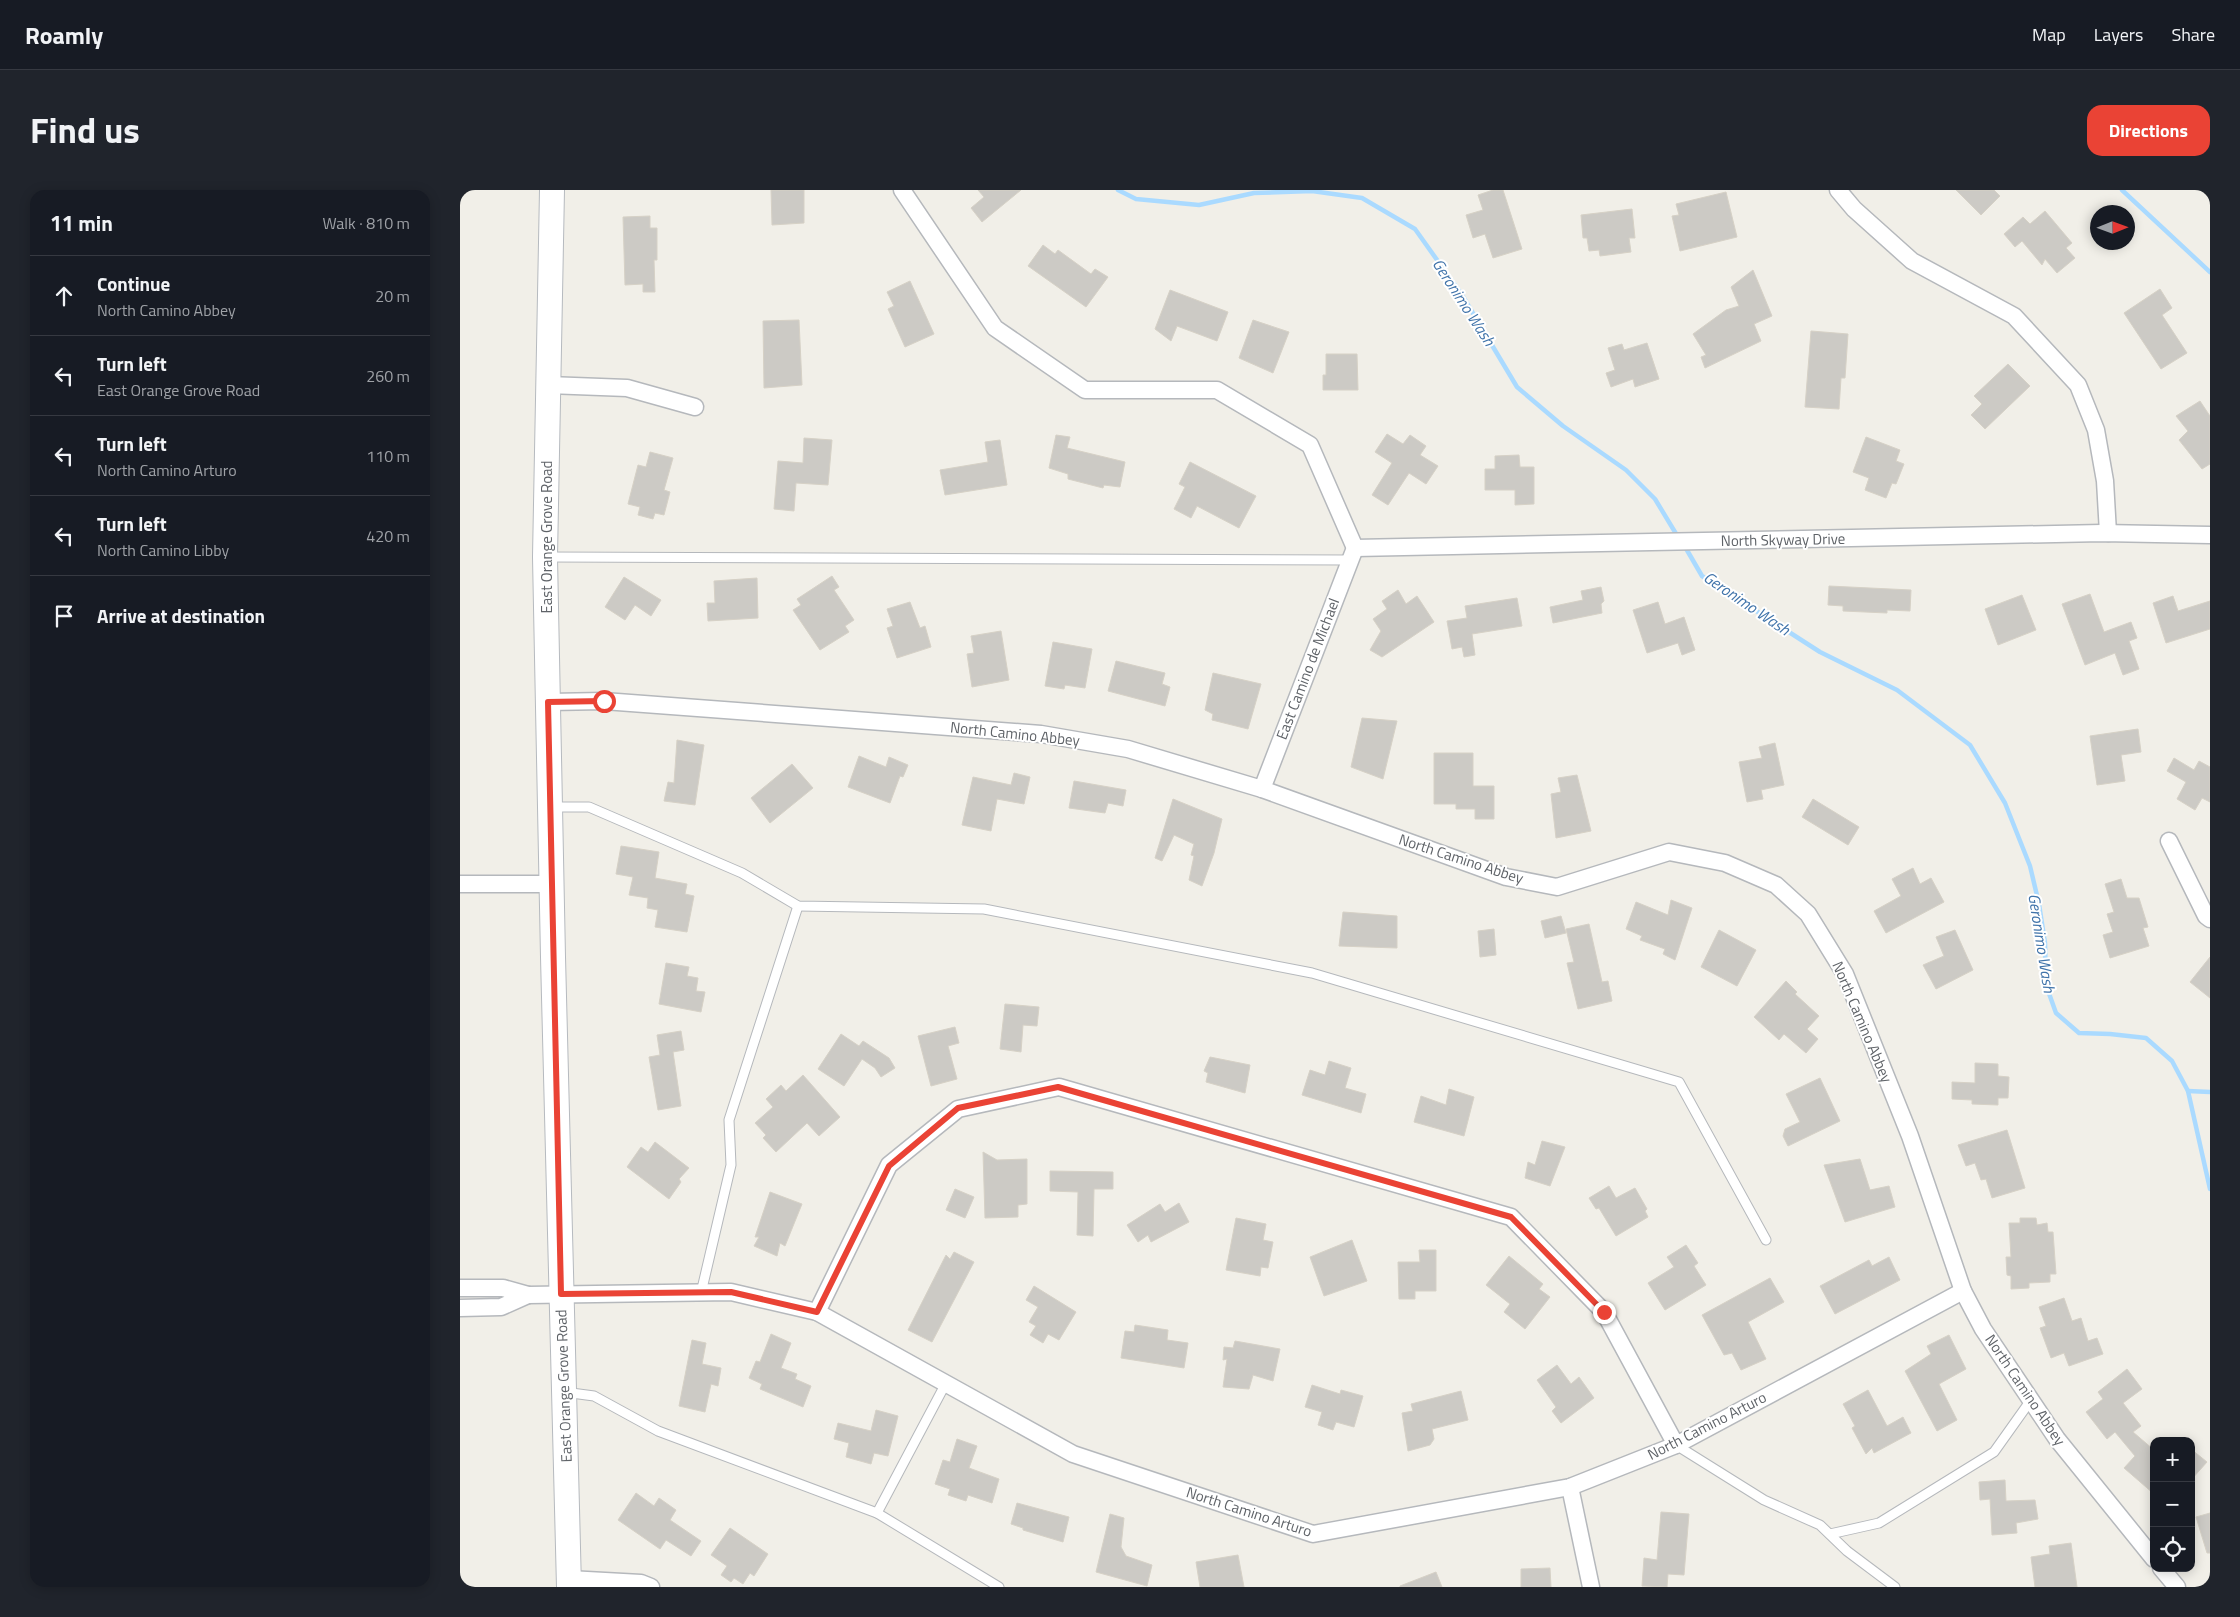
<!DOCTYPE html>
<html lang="en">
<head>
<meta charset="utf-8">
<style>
  body { margin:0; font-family:"Titillium Web",sans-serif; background:#20242c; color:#f1f3f6 }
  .controls { position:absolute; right:15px; bottom:15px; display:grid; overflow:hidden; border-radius:10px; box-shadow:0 2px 12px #0003 }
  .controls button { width:45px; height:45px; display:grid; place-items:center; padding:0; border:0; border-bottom:1px solid #363941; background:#171b24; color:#f1f3f6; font:25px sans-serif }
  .compass { position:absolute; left:1630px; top:15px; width:45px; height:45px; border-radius:50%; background:#171b24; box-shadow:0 2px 12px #0003; rotate:89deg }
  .stop { position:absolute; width:15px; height:15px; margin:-11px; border:4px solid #ea4335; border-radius:50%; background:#fff }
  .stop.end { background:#ea4335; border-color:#fff; box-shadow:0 1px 5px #0008 }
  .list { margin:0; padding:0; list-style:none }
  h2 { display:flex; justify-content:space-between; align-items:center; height:65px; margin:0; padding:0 20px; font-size:21px }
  h2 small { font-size:16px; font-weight:400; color:#9ea1a6 }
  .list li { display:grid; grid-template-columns:32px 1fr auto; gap:15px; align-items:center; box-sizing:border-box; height:80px; padding:0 20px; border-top:1px solid #363941 }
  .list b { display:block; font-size:19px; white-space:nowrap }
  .list p { margin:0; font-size:16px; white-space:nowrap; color:#9ea1a6 }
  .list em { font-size:16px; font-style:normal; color:#9ea1a6 }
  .icon { flex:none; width:28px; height:28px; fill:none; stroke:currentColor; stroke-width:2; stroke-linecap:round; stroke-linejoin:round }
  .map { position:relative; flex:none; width:1750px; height:1397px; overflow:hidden; border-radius:15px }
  header { display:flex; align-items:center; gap:30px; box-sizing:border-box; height:70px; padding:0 25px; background:#171b24; border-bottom:1px solid #363941 }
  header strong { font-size:24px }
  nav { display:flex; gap:28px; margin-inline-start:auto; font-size:18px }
  .intro { display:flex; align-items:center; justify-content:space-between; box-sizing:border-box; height:120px; padding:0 30px }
  h1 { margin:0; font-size:35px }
  .button { padding:12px 22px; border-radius:15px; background:#ea4335; color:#fff; font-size:18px; font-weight:700 }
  main { display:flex; gap:30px; padding:0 30px }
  aside { flex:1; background:#171b24; border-radius:15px; box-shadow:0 2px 12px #0003 }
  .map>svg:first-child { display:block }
</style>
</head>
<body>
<header>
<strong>Roamly</strong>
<nav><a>Map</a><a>Layers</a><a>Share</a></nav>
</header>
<div class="intro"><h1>Find us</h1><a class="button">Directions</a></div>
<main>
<aside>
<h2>11 min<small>Walk · 810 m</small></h2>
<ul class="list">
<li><svg class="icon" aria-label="ahead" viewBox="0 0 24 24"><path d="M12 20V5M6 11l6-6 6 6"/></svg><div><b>Continue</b><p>North Camino Abbey</p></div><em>20 m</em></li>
<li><svg class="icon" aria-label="left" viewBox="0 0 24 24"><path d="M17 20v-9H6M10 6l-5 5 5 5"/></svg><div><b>Turn left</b><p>East Orange Grove Road</p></div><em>260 m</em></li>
<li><svg class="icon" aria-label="left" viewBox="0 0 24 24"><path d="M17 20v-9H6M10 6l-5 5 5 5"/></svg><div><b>Turn left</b><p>North Camino Arturo</p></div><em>110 m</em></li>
<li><svg class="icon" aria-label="left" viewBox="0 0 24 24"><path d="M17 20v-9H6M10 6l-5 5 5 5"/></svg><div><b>Turn left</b><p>North Camino Libby</p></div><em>420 m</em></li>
<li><svg class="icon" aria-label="arrive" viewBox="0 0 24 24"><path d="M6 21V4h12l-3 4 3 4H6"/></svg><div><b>Arrive at destination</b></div></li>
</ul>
</aside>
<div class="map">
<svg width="1750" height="1397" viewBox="0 0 1750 1397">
  <rect width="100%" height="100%" fill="#f1efe8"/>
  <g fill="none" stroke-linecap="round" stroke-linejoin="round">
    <g stroke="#aadaff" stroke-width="4.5">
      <path d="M658 0 676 9 739 15 794 3 852 1 902 8 955 39 1002 105 1057 197 1103 236 1166 280 1195 309 1218 347"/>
      <path d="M1662 0 1750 82"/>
      <path d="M1224 355 1242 386 1360 462 1437 500 1510 555 1545 613 1570 676 1579 714 1585 753 1586 795 1596 823 1619 843 1650 844 1686 848 1712 871 1728 901 1750 999"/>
      <path d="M1728 901 1750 902"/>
    </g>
  </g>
  <g fill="#cccac5" stroke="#d6d1c6">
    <path d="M311 0H344V33L312 35Z"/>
    <path d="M518 0H561L522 32 511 18 524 7Z"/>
    <path d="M1033 0H1043L1062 59 1033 68 1025 44 1013 48 1006 25 1023 20 1018 5Z"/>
    <path d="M1496 0H1534L1540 6 1521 25Z"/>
    <path d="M1266 2 1277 47 1220 61 1212 26 1219 25 1216 14Z"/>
    <path d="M1172 19 1175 48H1169L1171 62 1140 66 1139 60 1129 61 1127 48H1123L1121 25Z"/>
    <path d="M1585 21 1612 53 1606 58 1615 68 1597 83 1585 69 1582 75 1562 51 1555 57 1544 44 1563 27 1570 34Z"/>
    <path d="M190 26V38H197V70H194L195 102H183V94L165 95 163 27Z"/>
    <path d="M583 55 595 64 598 60 631 84 635 79 648 87 626 117 568 76Z"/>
    <path d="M1293 80 1312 126 1294 134 1301 151 1245 178 1241 167 1246 165 1233 144 1266 120 1279 116 1271 97Z"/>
    <path d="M450 91 474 144 445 157 428 119 434 116 427 102Z"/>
    <path d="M1700 99 1712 118 1702 125 1727 163 1701 179 1664 123Z"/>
    <path d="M710 100 768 122 757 151 717 136 711 151 695 139Z"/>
    <path d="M339 130 342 195 304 198 303 131Z"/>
    <path d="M793 130 829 142 813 183 779 168Z"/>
    <path d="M1351 141 1388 144 1385 188H1381L1379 219 1345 217Z"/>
    <path d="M1187 153 1199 189 1175 197 1173 189 1151 197 1146 183 1155 180 1148 158 1162 154 1164 160Z"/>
    <path d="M866 164H897L898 200H863V185H866Z"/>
    <path d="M1548 174 1570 196 1525 239 1511 225 1522 214 1514 206Z"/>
    <path d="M1740 211 1750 226V274L1742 279 1719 250 1728 241 1716 226Z"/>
    <path d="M927 244 943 254 950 245 966 256 960 265 978 276 966 294 949 283 928 315 912 305 932 273 915 262Z"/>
    <path d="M596 245 610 247 607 258 665 272 660 297 644 295 643 298 608 289V284L589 278Z"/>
    <path d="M1406 247 1440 260 1436 271 1444 274 1436 294 1432 293 1426 308 1405 300 1409 288 1393 282Z"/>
    <path d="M344 248 372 250 368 295 336 293 334 321 314 319 318 271 343 273Z"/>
    <path d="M540 250 547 295 485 305 480 280 528 272 525 252Z"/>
    <path d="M190 262 213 268 204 300 210 302 204 325 195 323 193 329 178 325 180 317 168 314 178 275 186 277Z"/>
    <path d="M1059 265 1060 277H1074V314L1055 315V300H1025V279H1035V266Z"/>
    <path d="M730 272 796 306 779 338 737 316 731 328 714 319 725 297 719 294Z"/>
    <path d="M372 386 379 397 374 400 394 430 385 436 389 442 360 460 333 420 341 415 337 409Z"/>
    <path d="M164 387 201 410 191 426 175 415 165 430 145 417Z"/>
    <path d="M297 388 298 428 248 431 247 413H255L254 391Z"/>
    <path d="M1369 396 1451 400 1450 421 1427 420V423L1383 421V416L1368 415Z"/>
    <path d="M1141 397 1144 411 1141 414 1142 423 1093 433 1090 417 1123 410 1121 401Z"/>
    <path d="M938 400 946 414 957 406 974 432 922 467 910 460 921 441 913 429 927 419 922 411Z"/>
    <path d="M1630 404 1644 442 1671 432 1677 448 1669 451 1679 479 1663 485 1655 463 1625 475 1602 414Z"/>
    <path d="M1562 405 1576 440 1538 455 1525 419Z"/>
    <path d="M1713 406 1718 421 1750 411V439L1706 453 1693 413Z"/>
    <path d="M1057 408 1062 436 1012 444 1015 465 1004 467 1002 457 992 459 987 431 1007 428 1005 416Z"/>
    <path d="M450 412 460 438 465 436 471 457 437 468 427 438 433 436 427 419Z"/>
    <path d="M1198 412 1205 434 1224 427 1235 460 1222 465 1218 453 1187 463 1173 420Z"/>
    <path d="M541 441 549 490 512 497 507 464 514 463 511 446Z"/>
    <path d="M593 452 632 459 625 498 605 495 604 499 585 496Z"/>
    <path d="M656 471 705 483 702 494 710 497 705 516 648 501Z"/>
    <path d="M753 483 801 494 788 539 752 530 753 524 745 520Z"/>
    <path d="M902 528 937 531 923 589 891 577Z"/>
    <path d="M1678 539 1681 562 1661 565 1665 591 1637 595 1630 546Z"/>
    <path d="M217 550 244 555 235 615 204 611 208 592 214 593Z"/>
    <path d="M1315 553 1324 595 1301 600 1303 609 1287 612 1279 572 1302 568 1299 557Z"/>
    <path d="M974 563H1013V596H1034V629H1015V619H996V614H974Z"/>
    <path d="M399 566 426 577 429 567 448 575 443 587 440 586 430 613 388 597Z"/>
    <path d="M1714 568 1734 580 1739 571 1750 577V612L1742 608 1735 620 1717 609 1726 592 1707 581Z"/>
    <path d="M332 574 353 598 310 633 291 608Z"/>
    <path d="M554 583 570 587 564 614 537 609 531 641 502 635 513 587 551 595Z"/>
    <path d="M1117 585 1131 641 1096 648 1091 604 1101 602 1098 588Z"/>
    <path d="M614 591 666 600 663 616 648 613 645 623 609 618Z"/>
    <path d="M713 609 762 629 754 663 742 696 729 690 734 666 731 665 734 654 714 645 702 671 695 668Z"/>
    <path d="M1353 609 1399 637 1388 655 1342 627Z"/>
    <path d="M161 656 199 662 195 688 227 694 225 704 234 706 227 742 195 737 198 720 187 718 188 708 169 705 173 687 156 684Z"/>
    <path d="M1453 678 1460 694 1471 688 1484 712 1426 743 1414 721 1441 706 1432 689Z"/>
    <path d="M1661 689 1667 708H1679L1688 737 1683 738 1689 756 1650 768 1643 745 1653 742 1647 724 1654 722 1645 694Z"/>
    <path d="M1211 710 1232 718 1215 770 1203 764 1205 759 1180 750 1182 746 1166 739 1176 712 1208 725Z"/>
    <path d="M883 722 937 726V758L879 756Z"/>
    <path d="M1101 726 1106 743 1085 748 1081 731Z"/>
    <path d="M1129 734 1142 792 1148 791 1152 811 1118 819 1107 773 1114 772 1106 739Z"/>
    <path d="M1034 739 1036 765 1020 767 1018 741Z"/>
    <path d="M1259 740 1296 760 1277 796 1241 777Z"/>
    <path d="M1495 740 1513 780 1476 799 1463 775 1484 766 1476 747Z"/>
    <path d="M1750 767V808L1730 792Z"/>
    <path d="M206 773 229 777 227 786 238 788 236 801 245 802 241 822 199 814Z"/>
    <path d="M1326 791 1337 802 1335 804 1359 826 1347 839 1358 849 1346 863 1324 844 1319 850 1294 827Z"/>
    <path d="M545 814 579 817 577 836 563 835 561 862 540 859Z"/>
    <path d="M495 837 499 853 488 856 497 889 471 896 458 846Z"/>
    <path d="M221 841 224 860 213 862 221 916 198 920 189 867 200 865 197 845Z"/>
    <path d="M381 844 399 856 403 851 429 868 435 878 421 887 415 878 402 869 384 896 358 879Z"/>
    <path d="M750 867 790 875 785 903 746 892 748 883 744 881Z"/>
    <path d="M869 871 891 878 885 898 906 904 901 923 842 905 850 880 865 885Z"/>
    <path d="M1515 873 1538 874V886L1549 887 1548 908H1538V915L1512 914V910L1492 909V892L1515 893Z"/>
    <path d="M343 885 380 927 359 946 347 933 316 962 303 948 306 945 295 933 313 917 306 909 321 895 326 901Z"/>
    <path d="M1360 888 1380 931 1328 956 1323 946 1325 939 1340 932 1326 904Z"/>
    <path d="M989 899 1014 907 1004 946 954 932 961 906 986 915Z"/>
    <path d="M1547 940 1565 998 1532 1008 1526 989 1521 990 1515 973 1506 976 1498 955Z"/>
    <path d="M1082 951 1105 957 1090 996 1065 988 1068 972 1075 975Z"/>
    <path d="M195 952 229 978 219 989 221 992 209 1009 167 977 181 957 188 962Z"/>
    <path d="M523 962 537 970 567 969V1014L558 1015V1027L525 1028Z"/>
    <path d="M1400 969 1410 1000 1429 996 1435 1017 1385 1032 1364 975Z"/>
    <path d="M590 981 653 982V999H634L633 1046 617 1045 618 1002 590 1001Z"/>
    <path d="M1149 996 1156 1008 1175 998 1187 1019 1185 1021 1188 1027 1156 1046 1139 1018 1136 1019 1129 1008Z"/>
    <path d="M495 999 514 1007 505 1028 486 1020Z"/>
    <path d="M310 1002 342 1014 325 1056 320 1053 317 1066 294 1056 299 1047H295Z"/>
    <path d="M719 1013 729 1032 691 1052 688 1045 678 1052 667 1035 700 1014 705 1022Z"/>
    <path d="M776 1028 806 1034 803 1050 813 1052 808 1078 801 1077 800 1086 766 1080Z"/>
    <path d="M1560 1028H1576L1577 1035 1587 1033 1588 1042H1593L1596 1084H1590V1092L1569 1093V1098L1551 1099V1086L1547 1085 1546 1067H1551L1549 1033H1560Z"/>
    <path d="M892 1050 907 1091 864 1106 850 1067Z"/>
    <path d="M1226 1055 1238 1073 1234 1076 1246 1095 1205 1120 1188 1093 1214 1077 1207 1067Z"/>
    <path d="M959 1060H976V1101H955V1109H939L938 1072H960Z"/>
    <path d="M494 1062 514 1072 472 1152 448 1140 486 1065 490 1069Z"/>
    <path d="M1049 1066 1083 1094 1079 1099 1090 1107 1065 1139 1044 1122 1050 1114 1026 1095Z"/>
    <path d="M1429 1067 1440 1090 1375 1124 1360 1096 1409 1070 1412 1076Z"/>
    <path d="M1310 1088 1324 1112 1288 1132 1306 1169 1281 1180 1272 1163 1264 1165 1242 1125Z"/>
    <path d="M574 1096 616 1122 599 1150 588 1144 583 1153 570 1145 576 1136 569 1132 578 1117 566 1110Z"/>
    <path d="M1604 1108 1612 1131 1621 1128 1628 1151 1637 1148 1643 1164 1609 1176 1604 1163 1591 1168 1580 1138 1586 1136 1579 1117Z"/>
    <path d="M675 1135 708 1140 707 1150 728 1153 724 1178 661 1168 665 1141 674 1142Z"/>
    <path d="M311 1144 331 1153 321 1178 337 1184 335 1189 351 1196 343 1217 300 1199 302 1194 289 1188 296 1171 300 1172Z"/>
    <path d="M1489 1145 1506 1179 1479 1194 1497 1230 1477 1241 1445 1181 1471 1164 1467 1156Z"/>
    <path d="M232 1150 246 1153 242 1174 261 1178 258 1196 251 1194 245 1222 219 1216Z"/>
    <path d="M775 1151 820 1159 813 1191 793 1185 789 1199 763 1197 767 1169 763 1170 764 1157 773 1158Z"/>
    <path d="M1097 1175 1111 1194 1119 1187 1134 1208 1101 1233 1092 1221 1096 1217 1077 1190Z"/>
    <path d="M1667 1179 1682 1199 1663 1213 1681 1236 1673 1242 1694 1260V1304L1664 1278 1675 1266 1655 1242 1647 1249 1626 1222 1643 1209 1638 1202Z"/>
    <path d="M852 1195 880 1204 881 1200 903 1206 894 1237 876 1232 873 1240 858 1235 862 1222 845 1217Z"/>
    <path d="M1408 1200 1427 1236 1443 1227 1451 1243 1414 1263 1412 1258 1406 1264 1392 1238 1395 1236 1383 1214Z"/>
    <path d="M1001 1201 1008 1230 972 1239 974 1249 970 1255 948 1261 942 1223 953 1221 951 1214Z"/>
    <path d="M416 1220 438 1226 428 1266 414 1263 411 1274 386 1267 389 1253 374 1249 378 1233 411 1241Z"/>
    <path d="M497 1249 517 1256 509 1278 539 1289 532 1313 508 1305 506 1311 488 1305 490 1299 475 1294 483 1270 490 1272Z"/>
    <path d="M1731 1259 1747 1272 1731 1290Z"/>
    <path d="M1545 1290 1546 1311 1575 1310 1578 1329 1556 1333 1557 1343 1532 1345 1530 1309 1520 1310 1519 1292Z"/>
    <path d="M176 1303 194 1316 199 1308 216 1320 210 1330 241 1351 231 1366 206 1350 200 1359 158 1330Z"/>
    <path d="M557 1313 609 1327 603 1352 563 1340V1338L551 1334Z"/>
    <path d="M1201 1322 1229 1324 1224 1385 1208 1384 1207 1397 1182 1396 1184 1368 1197 1370Z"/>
    <path d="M1750 1323V1363H1747L1736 1327Z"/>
    <path d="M650 1324 664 1328 661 1357 666 1366 692 1375 687 1396 636 1382Z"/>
    <path d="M270 1338 308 1364 294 1386 290 1383 283 1394 274 1388 271 1392 261 1385 267 1376 251 1365Z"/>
    <path d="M1611 1353 1617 1397H1575L1571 1367 1590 1364 1589 1356Z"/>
    <path d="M778 1365 784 1397H740L736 1372Z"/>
    <path d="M1090 1378 1091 1397H1061V1379Z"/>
    <path d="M976 1382 982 1397H940V1396Z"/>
  </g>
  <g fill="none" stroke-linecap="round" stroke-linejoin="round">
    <g stroke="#b5b8bc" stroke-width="11">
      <g id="lane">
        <path d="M86 367 891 370"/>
        <path d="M92 617H129L282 683 338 716 524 719 852 783 1219 892 1306 1050"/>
        <path d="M241 1103 271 975 269 930 338 716"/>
        <path d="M486 1193 417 1323 539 1397"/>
        <path d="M104 1202 134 1206 198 1241 417 1323"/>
        <path d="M1216 1255 1304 1310 1360 1335 1387 1361 1435 1397"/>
        <path d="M1370 1344 1419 1333 1534 1262 1571 1210"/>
      </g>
    </g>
    <g stroke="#b5b8bc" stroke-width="19">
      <g id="street">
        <path d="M442 0 535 138 625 200H757L850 255 895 358"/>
        <path d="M1378 0 1394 19 1452 71 1554 126 1618 195 1636 240 1645 291 1648 343"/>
        <path d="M88 195 167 198 235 217"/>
        <path d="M895 358 1642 343 1750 345"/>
        <path d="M89 512 144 511 581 544 668 559 802 599 1046 687 1097 697 1209 662 1265 673 1316 695 1348 724 1385 784 1450 946 1503 1101 1523 1139 1597 1249 1694 1369"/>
        <path d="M802 599 895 358"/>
        <path d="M1709 651 1746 726 1750 729"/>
        <path d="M0 694H92"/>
        <path d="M0 1098H43L68 1105 41 1117 0 1118"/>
        <path d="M68 1105 271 1102 357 1122 613 1264 853 1344 1110 1297 1216 1255 1503 1101"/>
        <path d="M357 1122 429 975 498 919 599 897 1051 1027 1144 1122 1216 1255"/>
        <path d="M1110 1297 1131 1397"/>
        <path d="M1701 1378 1717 1397"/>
        <path d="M109 1389 181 1393 191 1397"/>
      </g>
    </g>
    <g stroke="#b6babf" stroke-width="26">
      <path id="secondary" d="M92 0 85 367 93 767 109 1397"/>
    </g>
    <use href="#lane" stroke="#fff" stroke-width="9"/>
    <use href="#street" stroke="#fff" stroke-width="16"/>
    <use href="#secondary" stroke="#fff" stroke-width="24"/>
  </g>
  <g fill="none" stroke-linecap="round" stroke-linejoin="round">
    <path stroke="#ea4335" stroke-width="6" d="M144 511 88 512 101 1104 271 1102 357 1122 429 976 498 918 598 897 1051 1027 1144 1122"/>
  </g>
  <g text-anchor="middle" stroke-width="4" stroke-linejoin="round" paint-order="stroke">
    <g font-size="15" fill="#5f6368" stroke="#fff">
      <text transform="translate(87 347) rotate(-90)" y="5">East Orange Grove Road</text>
      <text transform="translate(1323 350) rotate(-1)" y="5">North Skyway Drive</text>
      <text transform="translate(848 479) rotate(-69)" y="5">East Camino de Michael</text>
      <text transform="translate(555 544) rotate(6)" y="5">North Camino Abbey</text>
      <text transform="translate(1001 669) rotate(18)" y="5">North Camino Abbey</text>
      <text transform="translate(1402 832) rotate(67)" y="5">North Camino Abbey</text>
      <text transform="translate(104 1196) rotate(-92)" y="5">East Orange Grove Road</text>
      <text transform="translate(1565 1200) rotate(56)" y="5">North Camino Abbey</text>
      <text transform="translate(1247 1236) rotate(-27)" y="5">North Camino Arturo</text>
      <text transform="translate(789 1322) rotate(18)" y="5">North Camino Arturo</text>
    </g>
    <g font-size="16" font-style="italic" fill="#4174aa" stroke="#fff">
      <text transform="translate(1004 112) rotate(57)" y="6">Geronimo Wash</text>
      <text transform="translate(1287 413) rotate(34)" y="6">Geronimo Wash</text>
      <text transform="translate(1582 753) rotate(81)" y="6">Geronimo Wash</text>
    </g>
  </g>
</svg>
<div class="controls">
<button>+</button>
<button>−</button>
<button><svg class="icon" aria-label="locate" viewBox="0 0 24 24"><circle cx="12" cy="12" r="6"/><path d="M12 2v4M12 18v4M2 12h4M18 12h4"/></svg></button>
</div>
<svg class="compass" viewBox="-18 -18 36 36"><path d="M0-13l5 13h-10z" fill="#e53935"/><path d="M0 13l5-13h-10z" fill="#9ea1a6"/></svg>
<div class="stop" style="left:144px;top:511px"></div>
<div class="stop end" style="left:1144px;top:1122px"></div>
</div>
</main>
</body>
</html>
